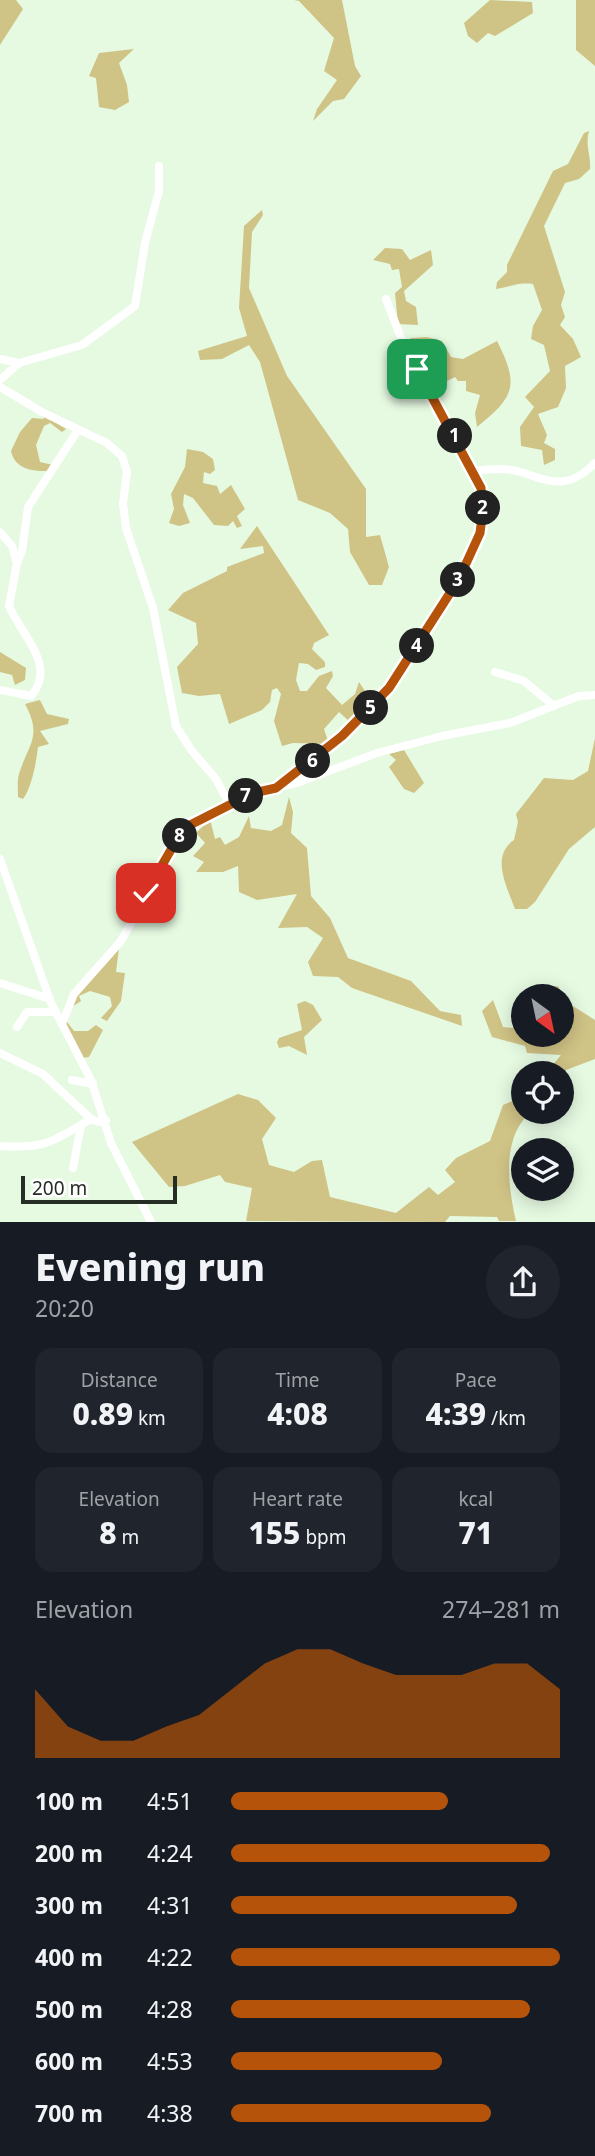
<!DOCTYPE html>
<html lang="en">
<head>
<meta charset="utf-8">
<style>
	:root { --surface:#171b24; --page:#20242c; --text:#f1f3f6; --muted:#9ea1a6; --accent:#b45309 }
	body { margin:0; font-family:"Noto Sans",sans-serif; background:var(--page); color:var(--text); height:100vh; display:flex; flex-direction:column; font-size:26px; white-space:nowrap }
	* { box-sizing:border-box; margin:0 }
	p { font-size:23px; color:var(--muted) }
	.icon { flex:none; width:38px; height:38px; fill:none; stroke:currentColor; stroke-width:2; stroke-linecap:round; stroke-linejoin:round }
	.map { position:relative; height:1222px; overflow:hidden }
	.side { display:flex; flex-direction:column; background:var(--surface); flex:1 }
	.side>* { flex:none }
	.needle { width:46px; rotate:147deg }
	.fabs { position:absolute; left:511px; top:984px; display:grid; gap:14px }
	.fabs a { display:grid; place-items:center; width:63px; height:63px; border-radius:50%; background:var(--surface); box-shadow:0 4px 18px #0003; font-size:35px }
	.scale { position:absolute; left:21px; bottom:18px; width:156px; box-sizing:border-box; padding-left:7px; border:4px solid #252d24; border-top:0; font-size:19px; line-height:24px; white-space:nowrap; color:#252d24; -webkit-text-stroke:5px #fff; paint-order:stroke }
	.pin { position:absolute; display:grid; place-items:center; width:60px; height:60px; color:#fff; margin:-30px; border-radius:14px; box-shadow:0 4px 10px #0006 }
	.km { position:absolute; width:35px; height:35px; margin:-18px; border-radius:50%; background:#222; color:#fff; font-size:19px; line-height:35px; text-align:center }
	.round { display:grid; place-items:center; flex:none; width:74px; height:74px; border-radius:37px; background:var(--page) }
	.head { display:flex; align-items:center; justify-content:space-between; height:119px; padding:0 35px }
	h1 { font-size:38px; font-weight:800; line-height:52px }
	.stats { display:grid; grid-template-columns:repeat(3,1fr); gap:10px; height:119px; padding:7px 35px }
	.stats div { display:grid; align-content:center; border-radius:18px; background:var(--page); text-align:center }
	.stats b { font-size:30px; font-weight:800 }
	.stats small { font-size:19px; font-weight:400 }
	.stats p { font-size:19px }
	.chart { height:196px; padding:14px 35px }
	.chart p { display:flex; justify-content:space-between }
	.chart svg { width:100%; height:126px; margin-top:7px; fill:var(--accent); opacity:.7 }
	ul { padding:0 35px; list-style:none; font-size:23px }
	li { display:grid; grid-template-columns:112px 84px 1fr; align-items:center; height:52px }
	li i { height:18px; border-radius:9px; background:var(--accent) }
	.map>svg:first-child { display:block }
	.green { fill:#d0c386 }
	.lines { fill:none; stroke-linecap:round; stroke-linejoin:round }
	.minor { stroke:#fff; stroke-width:8 }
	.route-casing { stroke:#fff; stroke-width:14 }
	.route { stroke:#b45309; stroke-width:9 }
</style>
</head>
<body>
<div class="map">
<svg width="595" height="1222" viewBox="0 0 595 1222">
	<rect width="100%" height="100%" fill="#e6fae2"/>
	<g class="green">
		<polygon points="0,0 16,0 23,9 0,45"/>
		<polygon points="294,0 342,0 355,66 361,76 344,99 333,101 313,121 317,109 337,80 324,71 334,38 299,1"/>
		<polygon points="490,0 532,2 533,13 495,36 488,33 477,43 468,36 464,23"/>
		<polygon points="576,0 595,0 595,66 576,50"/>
		<polygon points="134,49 119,63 127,85 129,102 115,110 99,107 96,78 89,76 99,53"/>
		<path d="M589,131C585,147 591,154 590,169L579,179L565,183L544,226L565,292L561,305L565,317L560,325L573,339L581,357L565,366L566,388L558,407L538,414L547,435L544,443L555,449V460L544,465L542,450L521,446L520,427L534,407L525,397L550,371L544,345L531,339L533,326L542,310L533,284C516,282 512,287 496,289L497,282L507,272V265L553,171L568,164L584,133Z"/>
		<polygon points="262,210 263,215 252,232 249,288 287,376 366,489 366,537 380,535 389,567 382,585 369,585 350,552 348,529 330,513 298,500 260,362 249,345 222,359 200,360 198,351 247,336 239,308 244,226"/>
		<polygon points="385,248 402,249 410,260 431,250 433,265 404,291 406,301 416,307 418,325 398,324 395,293 402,287 399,269 392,270 390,264 373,260"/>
		<path d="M427,337L442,341L451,357L463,359L497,341C520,386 514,397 477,427L475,413L480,395L466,391V381H458L455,377L443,383L429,373L434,366L429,357L422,359L406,343L411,338Z"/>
		<path d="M43,415L66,429L62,432L50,423L44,426L36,445L40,462L53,465L47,471C31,471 15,469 11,451L20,432L32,418L44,419Z"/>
		<polygon points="187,449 203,452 213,459 215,470 210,474 204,472 203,483 217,486 220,494 231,485 245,509 237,516 242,526 237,528 233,521 228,526 214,525 193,498 184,494 183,505 190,523 179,526 169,523 174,509 171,494 185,467"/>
		<polygon points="257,526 329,635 314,643 312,649 325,662 325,667 316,670 308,664 299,663 296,680 300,691 307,691 319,676 332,671 333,676 326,688 342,705 355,694 359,682 373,703 350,722 339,712 324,729 329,744 293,743 282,746 274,721 281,694 277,688 272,690 270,702 262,710 229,724 220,694 199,696 182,693 177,667 198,644 196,623 168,610 183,593 227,571 227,567 264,553 263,546 240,549"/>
		<polygon points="0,652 26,668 25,680 15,685 12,675 0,672"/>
		<path d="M40,700L47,714L69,719L68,724L40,731L49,744L38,747C36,763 32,787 23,799L18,797C18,790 17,780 19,774C28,744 43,737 25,704Z"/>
		<path d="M595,738V827L569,849L535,902L527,909H515C507,887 490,856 514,840L518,822L516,814L544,778L573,780L588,771Z"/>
		<polygon points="404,750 424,783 414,793 404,789 389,767 396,760 389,754"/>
		<polygon points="289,797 293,812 291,833 307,848 311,896 330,918 348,958 411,981 440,1011 461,1015 462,1026 352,988 338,977 313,976 308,962 323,938 307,927 278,928 297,894 257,900 239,892 238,866 223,872 196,872 204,862 193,856 205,843 196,833 210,819 215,839 220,837 225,845 239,837 249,816 251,828 271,831 282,825"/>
		<polygon points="119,948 116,972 125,973 121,1001 107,1021 101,1018 112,1006 110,997 90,991 79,996 81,1001 72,1007 67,1022 74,1031 88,1031 96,1025 103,1030 89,1057 82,1058 63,1026 73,990"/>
		<polygon points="558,986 565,1001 595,1020 595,1059 566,1070 562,1076 562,1073 546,1073 561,1055 527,1053 525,1046 492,1037 482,1011 493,1000 503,1027 523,1029 523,1034 562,1034 562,996 545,996 543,989"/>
		<polygon points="305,1001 313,1005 322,1020 304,1037 307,1055 289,1046 279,1048 277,1042 279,1038 302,1030 297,1004"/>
		<path d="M523,1090V1111H532C501,1136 508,1186 516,1221H499L497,1217L450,1216L445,1222L246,1221L252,1188L225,1182L220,1175L185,1186L169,1187L132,1142L238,1094L258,1100L276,1118L262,1139L269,1165L294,1172L312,1161L322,1160L330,1197L396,1213L429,1187L438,1195L455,1182L445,1170L456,1158L490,1141L503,1105L521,1097Z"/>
	</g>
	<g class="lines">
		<g class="minor">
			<polyline points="0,359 19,363"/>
			<polyline points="0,380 19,363 82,345 135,306 145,243 159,191 159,166"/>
			<polyline points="0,387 42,412 107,443 122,456 127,472 123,503 126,528 153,608 176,726 192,751 216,779 229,804"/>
			<path d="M474,471C491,469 508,467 524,473C555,484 570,488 595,463"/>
			<path d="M0,532L12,546L17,563L9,606C20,633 58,666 31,696L0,690"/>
			<polyline points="17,563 22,551 28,507 78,430"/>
			<polyline points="495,672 524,681 554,706"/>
			<polyline points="279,786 342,736 377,702 401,673 453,592 482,520 479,480 408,356 386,299"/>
			<polyline points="0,859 51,1003 91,1080 111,1143 151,1222"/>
			<polyline points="0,983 50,999"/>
			<polyline points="62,1024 74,994 121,941 176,841 192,824 205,816 253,793 297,783 377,753 442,736 510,723 579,696 595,695"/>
			<polyline points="17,1027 27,1012 56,1012"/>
			<polyline points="0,1053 43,1074 91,1119 99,1122 106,1120"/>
			<polyline points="72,1080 93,1084"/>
			<path d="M0,1146C47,1149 53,1141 91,1119"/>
			<polyline points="73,1168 81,1125"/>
		</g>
	</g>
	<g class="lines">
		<defs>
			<polyline id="route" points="146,893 176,841 192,824 253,793 276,788 342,736 389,688 459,579 480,533 483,509 481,488 417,369"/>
		</defs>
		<use href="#route" class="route-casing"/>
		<use href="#route" class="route"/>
	</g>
</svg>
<div class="fabs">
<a><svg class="needle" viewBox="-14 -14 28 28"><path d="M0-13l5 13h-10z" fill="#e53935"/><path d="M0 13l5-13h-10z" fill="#9ea1a6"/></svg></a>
<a><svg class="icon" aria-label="locate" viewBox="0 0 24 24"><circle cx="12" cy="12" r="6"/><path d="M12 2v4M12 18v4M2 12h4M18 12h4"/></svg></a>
<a><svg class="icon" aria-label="layers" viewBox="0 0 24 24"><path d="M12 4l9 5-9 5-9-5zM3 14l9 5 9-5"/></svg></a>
</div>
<div class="scale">200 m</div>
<div class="pin" style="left:417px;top:369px;background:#1e9e55"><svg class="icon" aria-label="arrive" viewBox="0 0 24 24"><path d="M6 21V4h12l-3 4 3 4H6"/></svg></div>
<div class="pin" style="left:146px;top:893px;background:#d93025"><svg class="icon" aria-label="check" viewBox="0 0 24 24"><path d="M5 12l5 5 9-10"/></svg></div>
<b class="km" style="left:455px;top:436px">1</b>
<b class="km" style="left:483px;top:508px">2</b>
<b class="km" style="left:458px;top:580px">3</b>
<b class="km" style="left:417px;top:646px">4</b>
<b class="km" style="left:371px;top:708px">5</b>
<b class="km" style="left:313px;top:761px">6</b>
<b class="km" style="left:246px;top:796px">7</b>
<b class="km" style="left:180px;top:836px">8</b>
</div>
<section class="side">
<div class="head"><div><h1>Evening run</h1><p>20:20</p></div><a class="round"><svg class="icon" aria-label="share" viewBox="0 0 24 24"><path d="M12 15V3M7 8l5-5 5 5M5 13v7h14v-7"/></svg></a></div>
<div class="stats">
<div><p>Distance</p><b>0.89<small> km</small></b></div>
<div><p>Time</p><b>4:08</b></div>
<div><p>Pace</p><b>4:39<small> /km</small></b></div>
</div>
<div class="stats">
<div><p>Elevation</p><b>8<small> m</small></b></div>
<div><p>Heart rate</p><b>155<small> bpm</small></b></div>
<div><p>kcal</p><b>71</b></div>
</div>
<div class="chart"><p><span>Elevation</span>274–281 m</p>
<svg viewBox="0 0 160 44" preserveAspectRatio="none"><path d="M0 44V20L10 33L20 38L30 38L40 33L50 29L60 20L70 11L80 6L90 6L100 11L110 15L120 15L130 15L140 11L150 11L160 20V44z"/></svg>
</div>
<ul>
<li><b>100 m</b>4:51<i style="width:66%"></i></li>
<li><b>200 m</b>4:24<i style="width:97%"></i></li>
<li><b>300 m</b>4:31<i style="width:87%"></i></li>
<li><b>400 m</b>4:22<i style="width:100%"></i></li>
<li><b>500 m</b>4:28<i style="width:91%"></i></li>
<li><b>600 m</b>4:53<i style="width:64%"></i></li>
<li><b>700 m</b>4:38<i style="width:79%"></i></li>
</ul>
</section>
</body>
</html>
